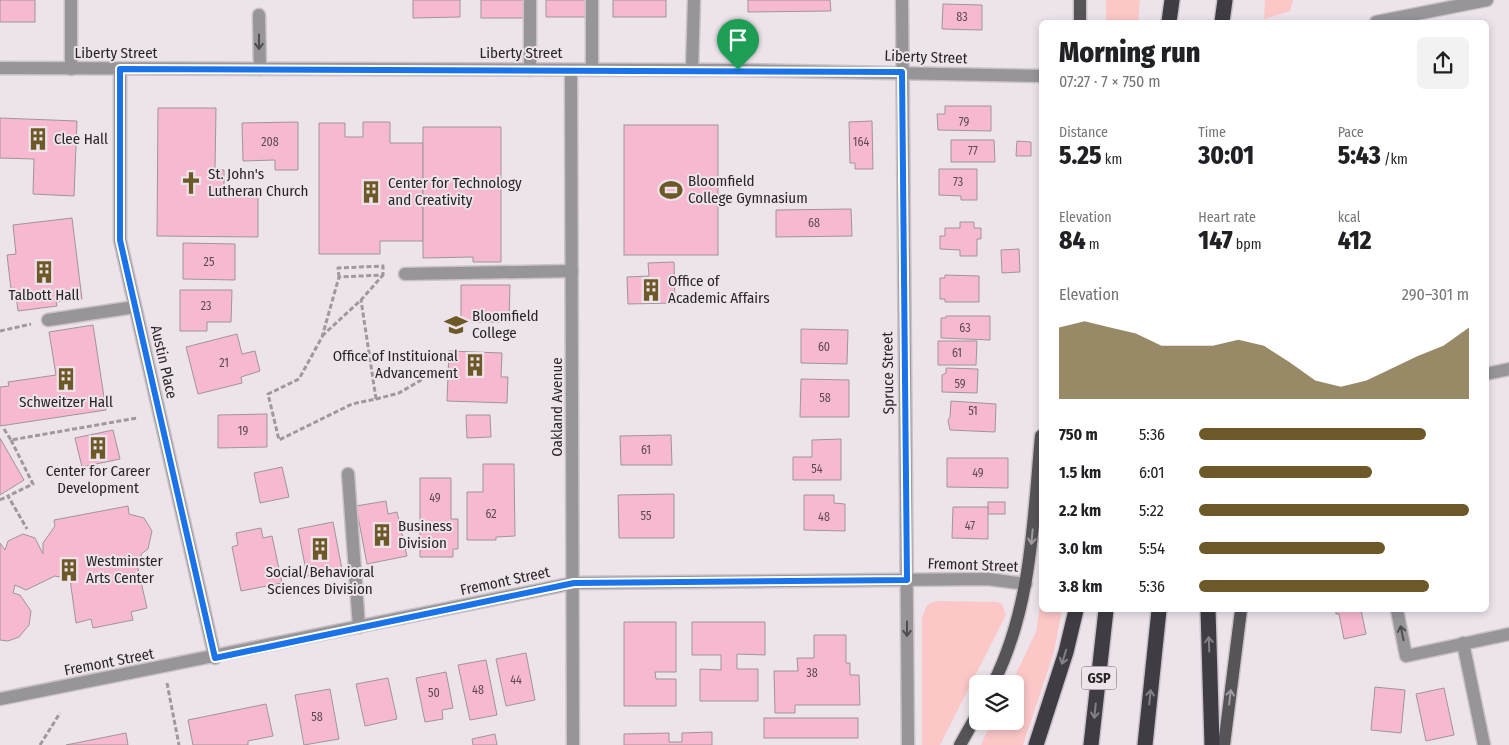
<!DOCTYPE html>
<html lang="en">
<head>
<meta charset="utf-8">
<style>
	:root { --surface:#fff; --page:#f2f2f2; --text:#202124; --muted:#757577; --accent:#6d5928 }
	body { margin:0; font-family:"Fira Sans Condensed",sans-serif; background:var(--page); color:var(--text); height:100vh; display:flex; flex-direction:column; font-size:19px; white-space:nowrap }
	* { box-sizing:border-box; margin:0 }
	p { font-size:16px; color:var(--muted) }
	.icon { flex:none; width:28px; height:28px; fill:none; stroke:currentColor; stroke-width:2; stroke-linecap:round; stroke-linejoin:round }
	.map { position:relative; flex:1; overflow:hidden }
	.details { position:absolute; left:1039px; top:20px; width:450px; height:592px; display:flex; flex-direction:column; background:var(--surface); border-radius:8px; box-shadow:0 2px 8px #0003 }
	.details>* { flex:none }
	.controls { position:absolute; left:969px; top:675px; display:grid; gap:10px }
	.controls a { display:grid; place-items:center; width:55px; height:55px; border-radius:8px; background:var(--surface); box-shadow:0 2px 8px #0003; font-size:25px }
	.pin { position:absolute; display:grid; place-items:center; width:42px; height:42px; color:#fff; margin:-51px -21px; border-radius:50% 50% 50% 0; rotate:-45deg; box-shadow:0 0 5px #0007 }
	.pin .icon { rotate:45deg }
	.round { display:grid; place-items:center; flex:none; width:52px; height:52px; border-radius:8px; background:var(--page) }
	.headline { display:flex; align-items:center; justify-content:space-between; height:85px; padding:0 20px }
	h1 { font-size:28px; font-weight:800; line-height:38px }
	.stats { display:grid; grid-template-columns:repeat(3,1fr); gap:8px; height:85px; padding:5px 20px }
	.stats div { display:grid; align-content:center }
	.stats b { font-size:25px; font-weight:800 }
	.stats small { font-size:14px; font-weight:400 }
	.stats p { font-size:14px }
	.chart { height:140px; padding:10px 20px }
	.chart p { display:flex; justify-content:space-between }
	.chart svg { width:100%; height:90px; margin-top:5px; fill:var(--accent); opacity:.7 }
	ul { padding:0 20px; list-style:none; font-size:16px }
	li { display:grid; grid-template-columns:80px 60px 1fr; align-items:center; height:38px }
	li i { height:12px; border-radius:6px; background:var(--accent) }
	.map>svg:first-child { display:block }
	.green { fill:#fcc7c7 }
	.building { fill:#f6b9d0; stroke:#a09599 }
	.lines { fill:none; stroke-linecap:round; stroke-linejoin:round }
	.minor-casing { stroke:#cac2c8; stroke-width:15 }
	.major-casing { stroke:#cac2c8; stroke-width:15 }
	.highway-casing { stroke:#cac2c8; stroke-width:18 }
	.path { stroke:#9f989d; stroke-width:3; stroke-dasharray:5 2.5; stroke-linecap:butt }
	.minor { stroke:#979599; stroke-width:12 }
	.major { stroke:#565359; stroke-width:12 }
	.highway { stroke:#3f3c43; stroke-width:15 }
	.oneway { stroke:#504c50 }
	.oneway2 { stroke:#a29ca2 }
	.oneway3 { stroke:#857f86 }
	.route-casing { stroke:#fff; stroke-width:10 }
	.route { stroke:#1a73e8; stroke-width:6 }
	.labels { text-anchor:middle; stroke-width:4; stroke-linejoin:round; paint-order:stroke }
	.number-label { font-size:12px; fill:#5c4a52 }
	.shield { fill:#ede4eb; stroke:#645e62; stroke-width:1 }
	.shield-label { font-size:14px; font-weight:bold; fill:#292528 }
	.street-label { font-size:15px; fill:#292528; stroke:#ede4eb }
	.poi-label { font-size:15px; fill:#292528; stroke:#ede4eb; text-anchor:start }
</style>
</head>
<body>
<div class="map">
<svg width="1509" height="745" viewBox="0 0 1509 745">
	<rect width="100%" height="100%" fill="#ede4eb"/>
	<g class="green">
		<polygon points="1106,0 1140,0 1138,22 1106,22"/>
		<polygon points="1265,0 1293,0 1290,11 1264,19"/>
		<polygon points="1041,599 1041,610 1062,610 1054,652 1023,745 981,745 992,721 1015,721 1015,684 1011,684 1036,632"/>
		<polygon points="936,601 997,602 1002,604 1006,615 940,745 922,745 922,618 927,605"/>
	</g>
	<g class="building">
		<rect x="0" y="0" width="35" height="22"/>
		<polygon points="413,0 460,0 460,17 413,18"/>
		<rect x="481" y="0" width="45" height="18"/>
		<polygon points="546,0 587,0 586,17 546,17"/>
		<rect x="613" y="0" width="53" height="17"/>
		<polygon points="748,0 830,0 831,11 748,12"/>
		<polygon points="943,4 982,5 982,30 942,29"/>
		<polygon points="945,106 991,106 991,131 938,130 937,114 945,114"/>
		<polygon points="158,108 216,108 215,170 224,170 224,195 258,195 258,237 157,236"/>
		<polygon points="0,118 77,121 74,196 33,194 34,159 0,158"/>
		<polygon points="872,121 873,169 855,169 855,163 850,163 849,122"/>
		<polygon points="298,122 298,170 275,170 275,160 243,161 242,123"/>
		<polygon points="363,122 390,122 390,143 423,143 423,241 380,241 380,254 319,254 319,123 345,123 345,137 363,137"/>
		<rect x="624" y="125" width="94" height="130"/>
		<polygon points="423,127 501,127 501,262 473,262 473,257 423,258"/>
		<polygon points="951,140 994,140 995,162 951,162"/>
		<polygon points="1017,141 1031,142 1031,156 1016,156"/>
		<polygon points="939,169 977,169 977,200 961,200 961,196 939,195"/>
		<polygon points="851,209 852,236 776,237 776,210"/>
		<polygon points="72,218 82,299 56,302 57,306 18,311 15,288 11,289 7,255 16,254 13,225"/>
		<polygon points="960,222 974,222 974,228 981,228 981,239 977,239 977,256 960,256 960,250 940,249 940,236 945,236 945,228 960,228"/>
		<polygon points="183,243 235,244 235,280 183,279"/>
		<polygon points="1019,249 1020,272 1002,273 1001,250"/>
		<polygon points="674,262 675,303 628,304 627,277 649,276 648,263"/>
		<polygon points="945,275 979,276 979,302 945,302 945,299 940,299 940,278 945,278"/>
		<polygon points="461,285 510,285 509,322 461,322"/>
		<polygon points="180,290 232,290 231,322 207,322 207,331 180,331"/>
		<polygon points="946,316 990,316 990,340 941,338 941,318 946,318"/>
		<polygon points="93,325 106,410 0,426 0,387 9,386 8,382 56,375 49,332"/>
		<polygon points="801,329 848,330 847,364 801,363"/>
		<polygon points="237,334 242,354 255,351 260,371 241,377 242,383 198,394 186,347"/>
		<polygon points="938,341 977,341 976,365 938,365"/>
		<polygon points="449,351 502,353 501,377 508,377 507,403 447,401"/>
		<polygon points="946,368 978,369 977,393 942,392 942,375 946,373"/>
		<polygon points="801,379 849,380 849,417 800,417"/>
		<polygon points="951,401 996,404 995,432 950,430 948,420 950,417"/>
		<polygon points="267,414 267,447 218,448 218,415"/>
		<polygon points="466,415 490,415 491,437 467,438"/>
		<polygon points="113,430 120,459 82,467 75,438"/>
		<polygon points="671,435 672,465 621,465 620,436"/>
		<polygon points="0,438 24,480 0,495"/>
		<polygon points="841,439 841,480 793,480 793,457 812,457 812,440"/>
		<polygon points="947,458 1008,458 1008,488 947,487"/>
		<polygon points="483,464 514,464 515,536 496,537 496,540 467,540 467,492 483,492"/>
		<polygon points="282,467 289,497 260,503 254,473"/>
		<polygon points="420,478 451,478 451,519 458,519 458,549 453,549 453,557 420,557"/>
		<polygon points="674,494 674,538 619,538 618,495"/>
		<polygon points="804,495 834,495 834,503 845,504 845,531 804,530"/>
		<polygon points="386,501 388,514 397,512 407,556 367,564 356,506"/>
		<rect x="988" y="502" width="17" height="12"/>
		<polygon points="128,506 129,514 144,518 152,531 148,549 141,554 142,564 137,564 147,608 131,612 133,620 93,628 91,619 76,623 70,579 55,576 26,590 15,585 13,593 20,595 31,611 29,625 19,637 8,641 0,640 0,543 5,550 8,541 23,534 35,538 43,554 43,543 55,526 54,520"/>
		<polygon points="953,507 988,507 988,539 952,538"/>
		<polygon points="333,522 342,569 307,576 298,529"/>
		<polygon points="261,528 263,538 272,536 282,583 241,591 232,547 238,545 236,533"/>
		<polygon points="1336,610 1361,610 1366,634 1344,639 1339,614 1336,614"/>
		<polygon points="624,622 676,622 676,672 655,672 656,679 676,679 676,706 624,706"/>
		<polygon points="692,622 765,622 765,655 737,654 737,669 758,669 758,701 700,701 700,669 721,670 721,655 692,655"/>
		<polygon points="814,635 846,635 846,663 850,663 850,675 859,675 860,705 795,705 795,713 775,713 774,671 798,671 797,658 814,658"/>
		<polygon points="526,653 535,700 506,706 496,659"/>
		<polygon points="486,660 497,715 470,720 458,665"/>
		<polygon points="446,672 453,708 442,710 443,719 425,722 416,678"/>
		<polygon points="388,678 397,719 365,726 356,684"/>
		<polygon points="1375,687 1405,690 1401,733 1371,730"/>
		<polygon points="1444,688 1454,735 1426,741 1416,694"/>
		<polygon points="330,689 339,739 304,745 295,695"/>
		<polygon points="266,704 273,736 248,741 248,745 193,745 188,720"/>
		<rect x="764" y="718" width="94" height="20"/>
		<polygon points="712,732 712,745 624,745 624,734 669,733 669,742 682,742 682,733"/>
		<polygon points="126,733 128,745 66,745"/>
		<polygon points="495,734 497,745 473,745 472,739"/>
	</g>
	<g class="lines">
		<defs>
			<g id="minor">
				<polyline points="71,0 71,69"/>
				<polyline points="530,0 530,70"/>
				<polyline points="592,0 592,70"/>
				<polyline points="902,0 908,745"/>
				<polyline points="259,15 260,69"/>
				<polyline points="1376,22 1487,0"/>
				<polyline points="0,68 738,70 1041,76"/>
				<polyline points="120,69 120,240 215,658"/>
				<polyline points="571,70 573,745"/>
				<polyline points="692,70 694,0"/>
				<polyline points="405,274 572,271"/>
				<polyline points="48,320 135,307"/>
				<polyline points="1486,374 1509,369"/>
				<polyline points="348,474 359,627"/>
				<polyline points="1397,610 1406,656 1509,634"/>
				<polyline points="1463,643 1484,745"/>
				<polyline points="0,699 574,583 988,579 1026,584"/>
			</g>
			<g id="major">
				<polyline points="1080,22 1080,0"/>
				<path d="M993,684C1032,607 1033,520 1041,436"/>
				<polyline points="960,745 978,713"/>
				<polyline points="1224,745 1241,610"/>
			</g>
			<g id="highway">
				<polyline points="1169,22 1172,0"/>
				<polyline points="1222,22 1225,0"/>
				<polyline points="1208,610 1212,745"/>
				<polyline points="1036,745 1066,652 1076,610"/>
				<polyline points="1091,745 1106,610"/>
				<polyline points="1145,745 1159,610"/>
			</g>
		</defs>
		<use href="#minor" class="minor-casing"/>
		<use href="#major" class="major-casing"/>
		<use href="#highway" class="highway-casing"/>
		<g class="path">
			<polyline points="339,277 338,268 383,266 383,275 339,277 322,337 299,379 268,394 279,440 352,404 376,399 361,300"/>
			<polyline points="0,331 31,324"/>
			<polyline points="322,336 361,300 383,275"/>
			<polyline points="376,399 399,393 423,379"/>
			<polyline points="4,429 11,440 137,418"/>
			<polyline points="11,440 33,484 8,496 27,529"/>
			<polyline points="0,500 8,496"/>
			<polyline points="167,683 179,745"/>
			<polyline points="40,745 60,713"/>
		</g>
		<use href="#minor" class="minor"/>
		<use href="#major" class="major"/>
		<use href="#highway" class="highway"/>
	</g>
	<defs><path id="oneway-shaft" d="M-6 0H5M1.5-3L5.5 0L1.5 3" fill="none" stroke-width="1.6" stroke-linecap="round" stroke-linejoin="round" transform="scale(1.25)"/></defs>
	<g class="oneway">
		<use href="#oneway-shaft" transform="translate(259 42) rotate(90)"/>
		<use href="#oneway-shaft" transform="translate(907 629) rotate(90)"/>
		<use href="#oneway-shaft" transform="translate(1402 633) rotate(-102)"/>
	</g>
	<g class="oneway2">
		<use href="#oneway-shaft" transform="translate(1032 537) rotate(95)"/>
		<use href="#oneway-shaft" transform="translate(1230 697) rotate(-83)"/>
	</g>
	<g class="oneway3">
		<use href="#oneway-shaft" transform="translate(1209 644) rotate(-92)"/>
		<use href="#oneway-shaft" transform="translate(1064 657) rotate(107)"/>
		<use href="#oneway-shaft" transform="translate(1150 697) rotate(-84)"/>
		<use href="#oneway-shaft" transform="translate(1095 711) rotate(96)"/>
	</g>
	<g class="lines">
		<defs>
			<polygon id="route" points="120,69 902,72 907,580 574,583 215,658 120,240"/>
		</defs>
		<use href="#route" class="route-casing"/>
		<use href="#route" class="route"/>
	</g>
	<defs>
		<symbol id="building-bare" viewBox="-9 -9 18 18"><path d="M-4-6H4V6H1V3H-1V6H-4ZM-2.5-4.3h1.7v1.8h-1.7ZM.8-4.3h1.7v1.8H.8ZM-2.5-1h1.7V.8h-1.7ZM.8-1h1.7V.8H.8Z" fill="#6d5928" stroke="#ede4eb" stroke-width="2.5" paint-order="stroke"/></symbol>
		<symbol id="church-bare" viewBox="-9 -9 18 18"><path d="M-1.2-6h2.4v3.5h3.3v2.4h-3.3V6h-2.4V-.1h-3.3v-2.4h3.3Z" fill="#6d5928" stroke="#ede4eb" stroke-width="2.5" paint-order="stroke"/></symbol>
		<symbol id="stadium-bare" viewBox="-9 -9 18 18"><path d="M0-5a6.5 5 0 1 0 0 10a6.5 5 0 1 0 0-10ZM-3.5-1.8h7v3.6h-7Z" fill="#6d5928" stroke="#ede4eb" stroke-width="2.5" paint-order="stroke"/></symbol>
		<symbol id="university-bare" viewBox="-9 -9 18 18"><path d="M0-5L7-2L0 1L-7-2ZM-4 1L0 2.5L4 1V4Q0 6-4 4Z" fill="#6d5928" stroke="#ede4eb" stroke-width="2.5" paint-order="stroke"/></symbol>
	</defs>
	<g fill-rule="evenodd">
		<use href="#building-bare" x="22" y="123" width="32" height="32"/>
		<use href="#church-bare" x="175" y="167" width="32" height="32"/>
		<use href="#stadium-bare" x="655" y="174" width="32" height="32"/>
		<use href="#building-bare" x="355" y="176" width="32" height="32"/>
		<use href="#building-bare" x="28" y="256" width="32" height="32"/>
		<use href="#building-bare" x="635" y="274" width="32" height="32"/>
		<use href="#university-bare" x="440" y="309" width="32" height="32"/>
		<use href="#building-bare" x="459" y="349" width="32" height="32"/>
		<use href="#building-bare" x="50" y="363" width="32" height="32"/>
		<use href="#building-bare" x="82" y="432" width="32" height="32"/>
		<use href="#building-bare" x="366" y="519" width="32" height="32"/>
		<use href="#building-bare" x="304" y="533" width="32" height="32"/>
		<use href="#building-bare" x="53" y="554" width="32" height="32"/>
	</g>
	<g class="labels">
		<g class="number-label">
			<text x="962" y="21">83</text>
			<text x="964" y="126">79</text>
			<text x="270" y="146">208</text>
			<text x="861" y="146">164</text>
			<text x="973" y="155">77</text>
			<text x="958" y="186">73</text>
			<text x="814" y="227">68</text>
			<text x="209" y="266">25</text>
			<text x="206" y="310">23</text>
			<text x="965" y="332">63</text>
			<text x="824" y="351">60</text>
			<text x="957" y="357">61</text>
			<text x="224" y="367">21</text>
			<text x="960" y="388">59</text>
			<text x="825" y="402">58</text>
			<text x="973" y="415">51</text>
			<text x="243" y="435">19</text>
			<text x="646" y="454">61</text>
			<text x="817" y="473">54</text>
			<text x="978" y="477">49</text>
			<text x="435" y="502">49</text>
			<text x="491" y="518">62</text>
			<text x="646" y="520">55</text>
			<text x="824" y="521">48</text>
			<text x="970" y="530">47</text>
			<text x="812" y="677">38</text>
			<text x="516" y="684">44</text>
			<text x="478" y="694">48</text>
			<text x="434" y="697">50</text>
			<text x="317" y="721">58</text>
		</g>
		<rect class="shield" x="1081.5" y="666.5" width="35" height="23" rx="4"/>
		<g class="shield-label">
			<text x="1099" y="683">GSP</text>
		</g>
		<g class="street-label">
			<text x="116" y="58">Liberty Street</text>
			<text x="521" y="58">Liberty Street</text>
			<text transform="translate(926 57) rotate(2)" y="5">Liberty Street</text>
			<text transform="translate(164 362) rotate(77)" y="5">Austin Place</text>
			<text transform="translate(888 373) rotate(-91)" y="5">Spruce Street</text>
			<text transform="translate(557 407) rotate(-90)" y="5">Oakland Avenue</text>
			<text transform="translate(973 565) rotate(2)" y="5">Fremont Street</text>
			<text transform="translate(505 581) rotate(-12)" y="5">Fremont Street</text>
			<text transform="translate(109 662) rotate(-11)" y="5">Fremont Street</text>
		</g>
		<g class="poi-label">
			<text x="54" y="144">Clee Hall</text>
			<text x="208" y="179">St. John's<tspan x="208" dy="17">Lutheran Church</tspan></text>
			<text x="688" y="186">Bloomfield<tspan x="688" dy="17">College Gymnasium</tspan></text>
			<text x="388" y="188">Center for Technology<tspan x="388" dy="17">and Creativity</tspan></text>
			<text x="668" y="286">Office of<tspan x="668" dy="17">Academic Affairs</tspan></text>
			<text x="44" y="300" text-anchor="middle">Talbott Hall</text>
			<text x="472" y="321">Bloomfield<tspan x="472" dy="17">College</tspan></text>
			<text x="458" y="361" text-anchor="end">Office of Instituional<tspan x="458" dy="17">Advancement</tspan></text>
			<text x="66" y="407" text-anchor="middle">Schweitzer Hall</text>
			<text x="98" y="476" text-anchor="middle">Center for Career<tspan x="98" dy="17">Development</tspan></text>
			<text x="398" y="531">Business<tspan x="398" dy="17">Division</tspan></text>
			<text x="86" y="566">Westminster<tspan x="86" dy="17">Arts Center</tspan></text>
			<text x="320" y="577" text-anchor="middle">Social/Behavioral<tspan x="320" dy="17">Sciences Division</tspan></text>
		</g>
	</g>
</svg>
<div class="controls">
<a><svg class="icon" aria-label="layers" viewBox="0 0 24 24"><path d="M12 4l9 5-9 5-9-5zM3 14l9 5 9-5"/></svg></a>
</div>
<div class="pin" style="left:738px;top:70px;background:#1e9e55"><svg class="icon" aria-label="arrive" viewBox="0 0 24 24"><path d="M6 21V4h12l-3 4 3 4H6"/></svg></div>
<section class="details">
<div class="headline"><div><h1>Morning run</h1><p>07:27 · 7 × 750 m</p></div><a class="round"><svg class="icon" aria-label="share" viewBox="0 0 24 24"><path d="M12 15V3M7 8l5-5 5 5M5 13v7h14v-7"/></svg></a></div>
<div class="stats">
<div><p>Distance</p><b>5.25<small> km</small></b></div>
<div><p>Time</p><b>30:01</b></div>
<div><p>Pace</p><b>5:43<small> /km</small></b></div>
</div>
<div class="stats">
<div><p>Elevation</p><b>84<small> m</small></b></div>
<div><p>Heart rate</p><b>147<small> bpm</small></b></div>
<div><p>kcal</p><b>412</b></div>
</div>
<div class="chart"><p><span>Elevation</span>290–301 m</p>
<svg viewBox="0 0 160 44" preserveAspectRatio="none"><path d="M0 44V9L10 6L20 9L30 12L40 18L50 18L60 18L70 15L80 18L90 26L100 35L110 38L120 35L130 29L140 23L150 18L160 9V44z"/></svg>
</div>
<ul>
<li><b>750 m</b>5:36<i style="width:84%"></i></li>
<li><b>1.5 km</b>6:01<i style="width:64%"></i></li>
<li><b>2.2 km</b>5:22<i style="width:100%"></i></li>
<li><b>3.0 km</b>5:54<i style="width:69%"></i></li>
<li><b>3.8 km</b>5:36<i style="width:85%"></i></li>
</ul>
</section>
</div>
</body>
</html>
